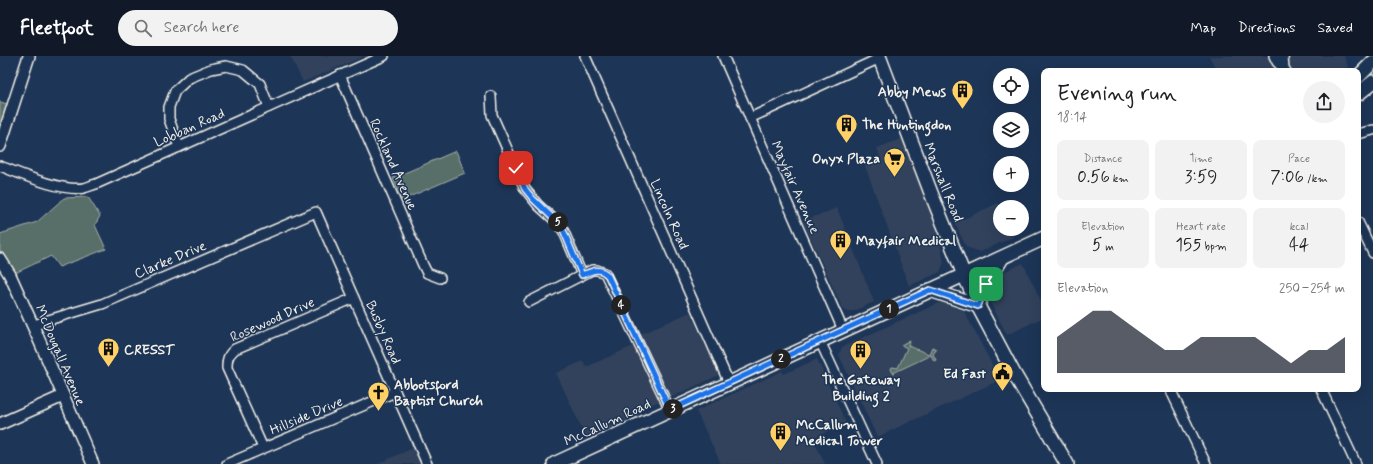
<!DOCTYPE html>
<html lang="en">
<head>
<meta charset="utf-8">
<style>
	:root { --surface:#fff; --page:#f2f2f2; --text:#202124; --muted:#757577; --accent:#111827 }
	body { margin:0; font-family:Mynerve,sans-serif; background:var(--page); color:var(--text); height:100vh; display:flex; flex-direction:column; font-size:15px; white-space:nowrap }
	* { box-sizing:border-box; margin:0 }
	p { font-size:13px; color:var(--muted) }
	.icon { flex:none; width:22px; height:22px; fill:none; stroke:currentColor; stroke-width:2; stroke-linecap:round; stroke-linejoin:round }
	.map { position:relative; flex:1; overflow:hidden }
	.side { position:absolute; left:1041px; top:12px; width:320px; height:324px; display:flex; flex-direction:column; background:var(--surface); border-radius:8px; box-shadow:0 4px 16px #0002 }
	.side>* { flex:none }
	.controls { position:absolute; left:993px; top:12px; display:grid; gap:8px }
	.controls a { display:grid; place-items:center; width:36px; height:36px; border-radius:50%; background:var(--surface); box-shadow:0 4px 16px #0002; font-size:20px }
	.pin { position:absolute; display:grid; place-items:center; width:34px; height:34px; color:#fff; margin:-17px; border-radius:8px; box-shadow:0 2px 6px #0006 }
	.km { position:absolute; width:20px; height:20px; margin:-10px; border-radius:50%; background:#222; color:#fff; font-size:11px; line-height:20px; text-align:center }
	.round { display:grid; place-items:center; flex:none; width:42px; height:42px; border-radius:21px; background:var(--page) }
	.summary { display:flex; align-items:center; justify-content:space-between; height:68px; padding:0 16px }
	h1 { font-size:22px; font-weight:600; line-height:30px }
	.figures { display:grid; grid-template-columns:repeat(3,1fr); gap:6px; height:68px; padding:4px 16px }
	.figures div { display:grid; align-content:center; border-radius:8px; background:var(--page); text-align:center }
	.figures b { font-size:17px; font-weight:600 }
	.figures small { font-size:11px; font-weight:400 }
	.figures p { font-size:11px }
	.chart { height:112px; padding:8px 16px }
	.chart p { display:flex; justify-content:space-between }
	.chart svg { width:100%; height:72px; margin-top:4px; fill:var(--accent); opacity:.7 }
	header { display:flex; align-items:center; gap:24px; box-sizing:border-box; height:56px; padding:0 20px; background:var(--accent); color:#fff }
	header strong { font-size:19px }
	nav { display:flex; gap:22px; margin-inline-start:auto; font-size:14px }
	.search { width:280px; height:36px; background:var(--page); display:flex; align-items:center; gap:10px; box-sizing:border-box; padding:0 14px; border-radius:22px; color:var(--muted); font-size:15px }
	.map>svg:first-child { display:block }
	.built { fill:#30425c }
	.green { fill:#586e69; stroke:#a6b0a8 }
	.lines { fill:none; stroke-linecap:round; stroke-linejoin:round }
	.minor-casing { stroke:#f4f1e8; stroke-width:12 }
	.tertiary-casing { stroke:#f4f1e8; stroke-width:14 }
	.secondary-casing { stroke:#f4f1e8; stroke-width:16 }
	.minor { stroke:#1d3557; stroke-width:9 }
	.tertiary { stroke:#1d3557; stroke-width:11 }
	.secondary { stroke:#1d3557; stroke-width:13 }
	.route-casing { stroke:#fff; stroke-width:8 }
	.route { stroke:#1a73e8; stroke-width:5 }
	.labels { text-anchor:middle; stroke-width:3; stroke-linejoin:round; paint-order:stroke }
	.poi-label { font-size:14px; font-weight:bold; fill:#f4f1e8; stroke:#1d3557; text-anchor:start }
	.street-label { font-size:14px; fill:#f4f1e8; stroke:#1d3557 }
</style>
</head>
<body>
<header>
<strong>Fleetfoot</strong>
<div class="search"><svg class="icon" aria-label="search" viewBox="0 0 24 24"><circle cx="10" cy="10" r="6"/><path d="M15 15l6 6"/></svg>Search here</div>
<nav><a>Map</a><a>Directions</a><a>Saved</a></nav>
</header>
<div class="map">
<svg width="1373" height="408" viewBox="0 0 1373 408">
	<rect width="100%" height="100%" fill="#1d3557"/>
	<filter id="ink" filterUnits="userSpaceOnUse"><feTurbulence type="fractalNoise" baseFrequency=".025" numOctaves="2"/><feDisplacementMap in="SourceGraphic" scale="8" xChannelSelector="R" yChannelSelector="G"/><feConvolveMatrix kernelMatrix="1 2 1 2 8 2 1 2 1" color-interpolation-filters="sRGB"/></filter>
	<g filter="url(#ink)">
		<g class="built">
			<polygon points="290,0 365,0 303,26"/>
			<polygon points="1209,0 1344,0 1348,11 1341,15 1217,15"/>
			<polygon points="906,81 932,152 944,206 940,216 909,230 864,107 880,101 877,92"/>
			<polygon points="998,147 1000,152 1000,173 1009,173 1013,181 980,196 966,191 955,167"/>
			<polygon points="837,152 874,246 854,255 846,255 842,251 803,165"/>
			<polygon points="1023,207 1044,251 1044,261 1007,279 990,246 989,239 992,230 998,219"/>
			<polygon points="941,246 964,255 1000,324 877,381 839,299 842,291"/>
			<polygon points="690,256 718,316 717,320 672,341 667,340 639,279"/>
			<polygon points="635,289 660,345 637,355 639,362 587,384 556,317 583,305 586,311"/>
			<polygon points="817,303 846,367 813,382 825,408 721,408 696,355 782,315 784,318"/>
			<polygon points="415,391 422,408 377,408"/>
		</g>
		<g class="green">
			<polygon points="0,46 8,48 0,74"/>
			<polygon points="456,95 465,117 402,144 393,122"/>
			<polygon points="88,141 100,160 95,169 106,193 59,211 51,200 11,219 0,199 0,178 37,166 64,142"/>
			<polygon points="910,284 908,290 929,298 932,291 937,293 933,298 936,304 934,305 931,299 893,317 891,313 892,311 898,312 907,292 901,289"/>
		</g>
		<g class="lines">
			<defs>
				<g id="minor">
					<polyline points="585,0 729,327"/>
					<polyline points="723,0 843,274"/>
					<polyline points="1274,0 1277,6 1286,15"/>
					<polyline points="1283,0 1284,12"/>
					<polyline points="340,19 423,209 427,217 440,222"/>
					<polyline points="491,40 492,59 525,133 538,149 559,168 564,176 582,219"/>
					<polyline points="750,62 880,2"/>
					<polyline points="1358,78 1373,74"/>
					<polyline points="179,91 169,63 169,51 175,35 189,22 211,13 226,10 243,14 260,28 269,51"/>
					<path d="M0,110C21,118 62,136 84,132C88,131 92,129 96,128L384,0"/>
					<polyline points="1358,166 1373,197"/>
					<polyline points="529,246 592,214 597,214 605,217 670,354"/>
					<polyline points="33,270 45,265 102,248 316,156 427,408"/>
					<polyline points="820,285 877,408"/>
					<polyline points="1170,333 1206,408"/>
					<polyline points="1321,333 1356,408"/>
					<path d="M263,392L227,312C227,303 228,299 235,293L354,242"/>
					<polyline points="227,408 395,336"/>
				</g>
				<g id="tertiary">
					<polyline points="0,90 29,0"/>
					<polyline points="0,203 10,219 33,270 93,408"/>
					<polyline points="0,368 63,340"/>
				</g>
				<g id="secondary">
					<polyline points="879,0 931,137 964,219 978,250 1013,316 1067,408"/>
					<polyline points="1358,21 1373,6"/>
					<polyline points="1358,38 1373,26"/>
					<polyline points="930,234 978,250"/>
					<polyline points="978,250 986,228 1002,202"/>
					<polyline points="554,408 1044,182"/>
				</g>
			</defs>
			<use href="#minor" class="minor-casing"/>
			<use href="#tertiary" class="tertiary-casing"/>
			<use href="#secondary" class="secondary-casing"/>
			<use href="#minor" class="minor"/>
			<use href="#tertiary" class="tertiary"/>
			<use href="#secondary" class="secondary"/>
		</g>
	</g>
	<g class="lines" filter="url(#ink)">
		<defs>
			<path id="route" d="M516,112L525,133L533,143L559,168L564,176L582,219C592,215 600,210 608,220L670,354L930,234L978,250L986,228"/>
		</defs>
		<use href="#route" class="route-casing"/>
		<use href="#route" class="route"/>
	</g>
	<defs>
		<symbol id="building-pin" viewBox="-11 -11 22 30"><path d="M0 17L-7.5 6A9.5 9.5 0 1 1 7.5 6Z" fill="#ffd166" stroke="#1d3557"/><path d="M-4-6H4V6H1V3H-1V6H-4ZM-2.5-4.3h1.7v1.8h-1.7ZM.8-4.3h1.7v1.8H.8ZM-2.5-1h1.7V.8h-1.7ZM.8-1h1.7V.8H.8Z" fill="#111"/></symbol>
		<symbol id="supermarket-pin" viewBox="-11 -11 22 30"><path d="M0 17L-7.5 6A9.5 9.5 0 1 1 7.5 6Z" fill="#ffd166" stroke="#1d3557"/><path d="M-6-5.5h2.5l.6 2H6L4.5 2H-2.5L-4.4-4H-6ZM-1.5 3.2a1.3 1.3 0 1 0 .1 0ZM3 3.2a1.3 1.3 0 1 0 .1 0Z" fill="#111"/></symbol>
		<symbol id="civic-pin" viewBox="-11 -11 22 30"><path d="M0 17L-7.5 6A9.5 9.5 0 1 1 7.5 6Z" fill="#ffd166" stroke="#1d3557"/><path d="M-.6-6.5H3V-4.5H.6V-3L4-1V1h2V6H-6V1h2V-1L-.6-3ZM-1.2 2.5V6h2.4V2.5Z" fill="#111"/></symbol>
		<symbol id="church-pin" viewBox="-11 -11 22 30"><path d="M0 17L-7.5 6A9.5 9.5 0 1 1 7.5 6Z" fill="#ffd166" stroke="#1d3557"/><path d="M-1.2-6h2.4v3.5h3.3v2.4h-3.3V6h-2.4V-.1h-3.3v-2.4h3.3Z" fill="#111"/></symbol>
	</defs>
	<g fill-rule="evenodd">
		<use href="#building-pin" x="950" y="22" width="25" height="34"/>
		<use href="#building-pin" x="834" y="56" width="25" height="34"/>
		<use href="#supermarket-pin" x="882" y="90" width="25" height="34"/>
		<use href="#building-pin" x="828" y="172" width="25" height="34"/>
		<use href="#building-pin" x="96" y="280" width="25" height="34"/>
		<use href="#building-pin" x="848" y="282" width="25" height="34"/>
		<use href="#civic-pin" x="990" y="304" width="25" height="34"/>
		<use href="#church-pin" x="366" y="324" width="25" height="34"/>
		<use href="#building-pin" x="768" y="364" width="25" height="34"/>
	</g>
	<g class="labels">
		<g class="poi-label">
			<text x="946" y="40" text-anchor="end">Abby Mews</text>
			<text x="862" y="73">The Huntingdon</text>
			<text x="880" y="107" text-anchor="end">Onyx Plaza</text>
			<text x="856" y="189">Mayfair Medical</text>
			<text x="124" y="298">CRESST</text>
			<text x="986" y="322" text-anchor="end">Ed Fast</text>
			<text x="861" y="328" text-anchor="middle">The Gateway<tspan x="861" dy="16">Building 2</tspan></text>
			<text x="394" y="333">Abbotsford<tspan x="394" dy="16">Baptist Church</tspan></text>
			<text x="796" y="373">McCallum<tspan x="796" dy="16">Medical Tower</tspan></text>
		</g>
		<g class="street-label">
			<text transform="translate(189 71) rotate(-24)" y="5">Lobban Road</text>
			<text transform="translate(394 108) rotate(66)" y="5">Rockland Avenue</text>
			<text transform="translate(944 126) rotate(68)" y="5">Marshall Road</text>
			<text transform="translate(796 131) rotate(66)" y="5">Mayfair Avenue</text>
			<text transform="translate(670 158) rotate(66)" y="5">Lincoln Road</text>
			<text transform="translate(170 203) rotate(-23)" y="5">Clarke Drive</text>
			<text transform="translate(272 263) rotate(-24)" y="5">Rosewood Drive</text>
			<text transform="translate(384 276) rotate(66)" y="5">Busby Road</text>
			<text transform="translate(61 299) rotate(67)" y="5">McDougall Avenue</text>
			<text transform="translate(306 359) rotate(-23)" y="5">Hillside Drive</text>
			<text transform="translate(607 366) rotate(-25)" y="5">McCallum Road</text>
		</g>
	</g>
</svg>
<div class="controls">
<a><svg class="icon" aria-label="locate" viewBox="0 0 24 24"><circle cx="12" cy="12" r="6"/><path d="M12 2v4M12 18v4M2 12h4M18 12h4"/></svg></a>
<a><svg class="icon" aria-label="layers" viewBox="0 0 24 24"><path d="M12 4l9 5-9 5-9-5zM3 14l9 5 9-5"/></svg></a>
<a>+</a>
<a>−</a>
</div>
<div class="pin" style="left:986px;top:228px;background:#1e9e55"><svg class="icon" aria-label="arrive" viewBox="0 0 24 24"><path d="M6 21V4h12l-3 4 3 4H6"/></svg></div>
<div class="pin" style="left:516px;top:112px;background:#d93025"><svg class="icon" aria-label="check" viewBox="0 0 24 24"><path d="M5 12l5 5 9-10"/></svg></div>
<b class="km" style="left:889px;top:253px">1</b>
<b class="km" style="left:781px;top:303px">2</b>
<b class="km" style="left:673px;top:353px">3</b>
<b class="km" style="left:621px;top:249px">4</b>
<b class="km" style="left:558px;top:166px">5</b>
<section class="side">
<div class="summary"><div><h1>Evening run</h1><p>18:14</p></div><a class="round"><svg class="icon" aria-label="share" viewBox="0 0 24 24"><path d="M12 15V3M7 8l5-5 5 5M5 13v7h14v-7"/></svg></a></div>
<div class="figures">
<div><p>Distance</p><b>0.56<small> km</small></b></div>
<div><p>Time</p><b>3:59</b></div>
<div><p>Pace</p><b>7:06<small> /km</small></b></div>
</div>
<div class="figures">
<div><p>Elevation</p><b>5<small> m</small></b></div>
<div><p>Heart rate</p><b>155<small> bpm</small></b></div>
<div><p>kcal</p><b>44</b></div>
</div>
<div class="chart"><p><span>Elevation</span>250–254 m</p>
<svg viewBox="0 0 160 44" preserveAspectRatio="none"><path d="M0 44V22L10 14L20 6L30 6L40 14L50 22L60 30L70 30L80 22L90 22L100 22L110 22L120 30L130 38L140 30L150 30L160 22V44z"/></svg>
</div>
</section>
</div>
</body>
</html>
